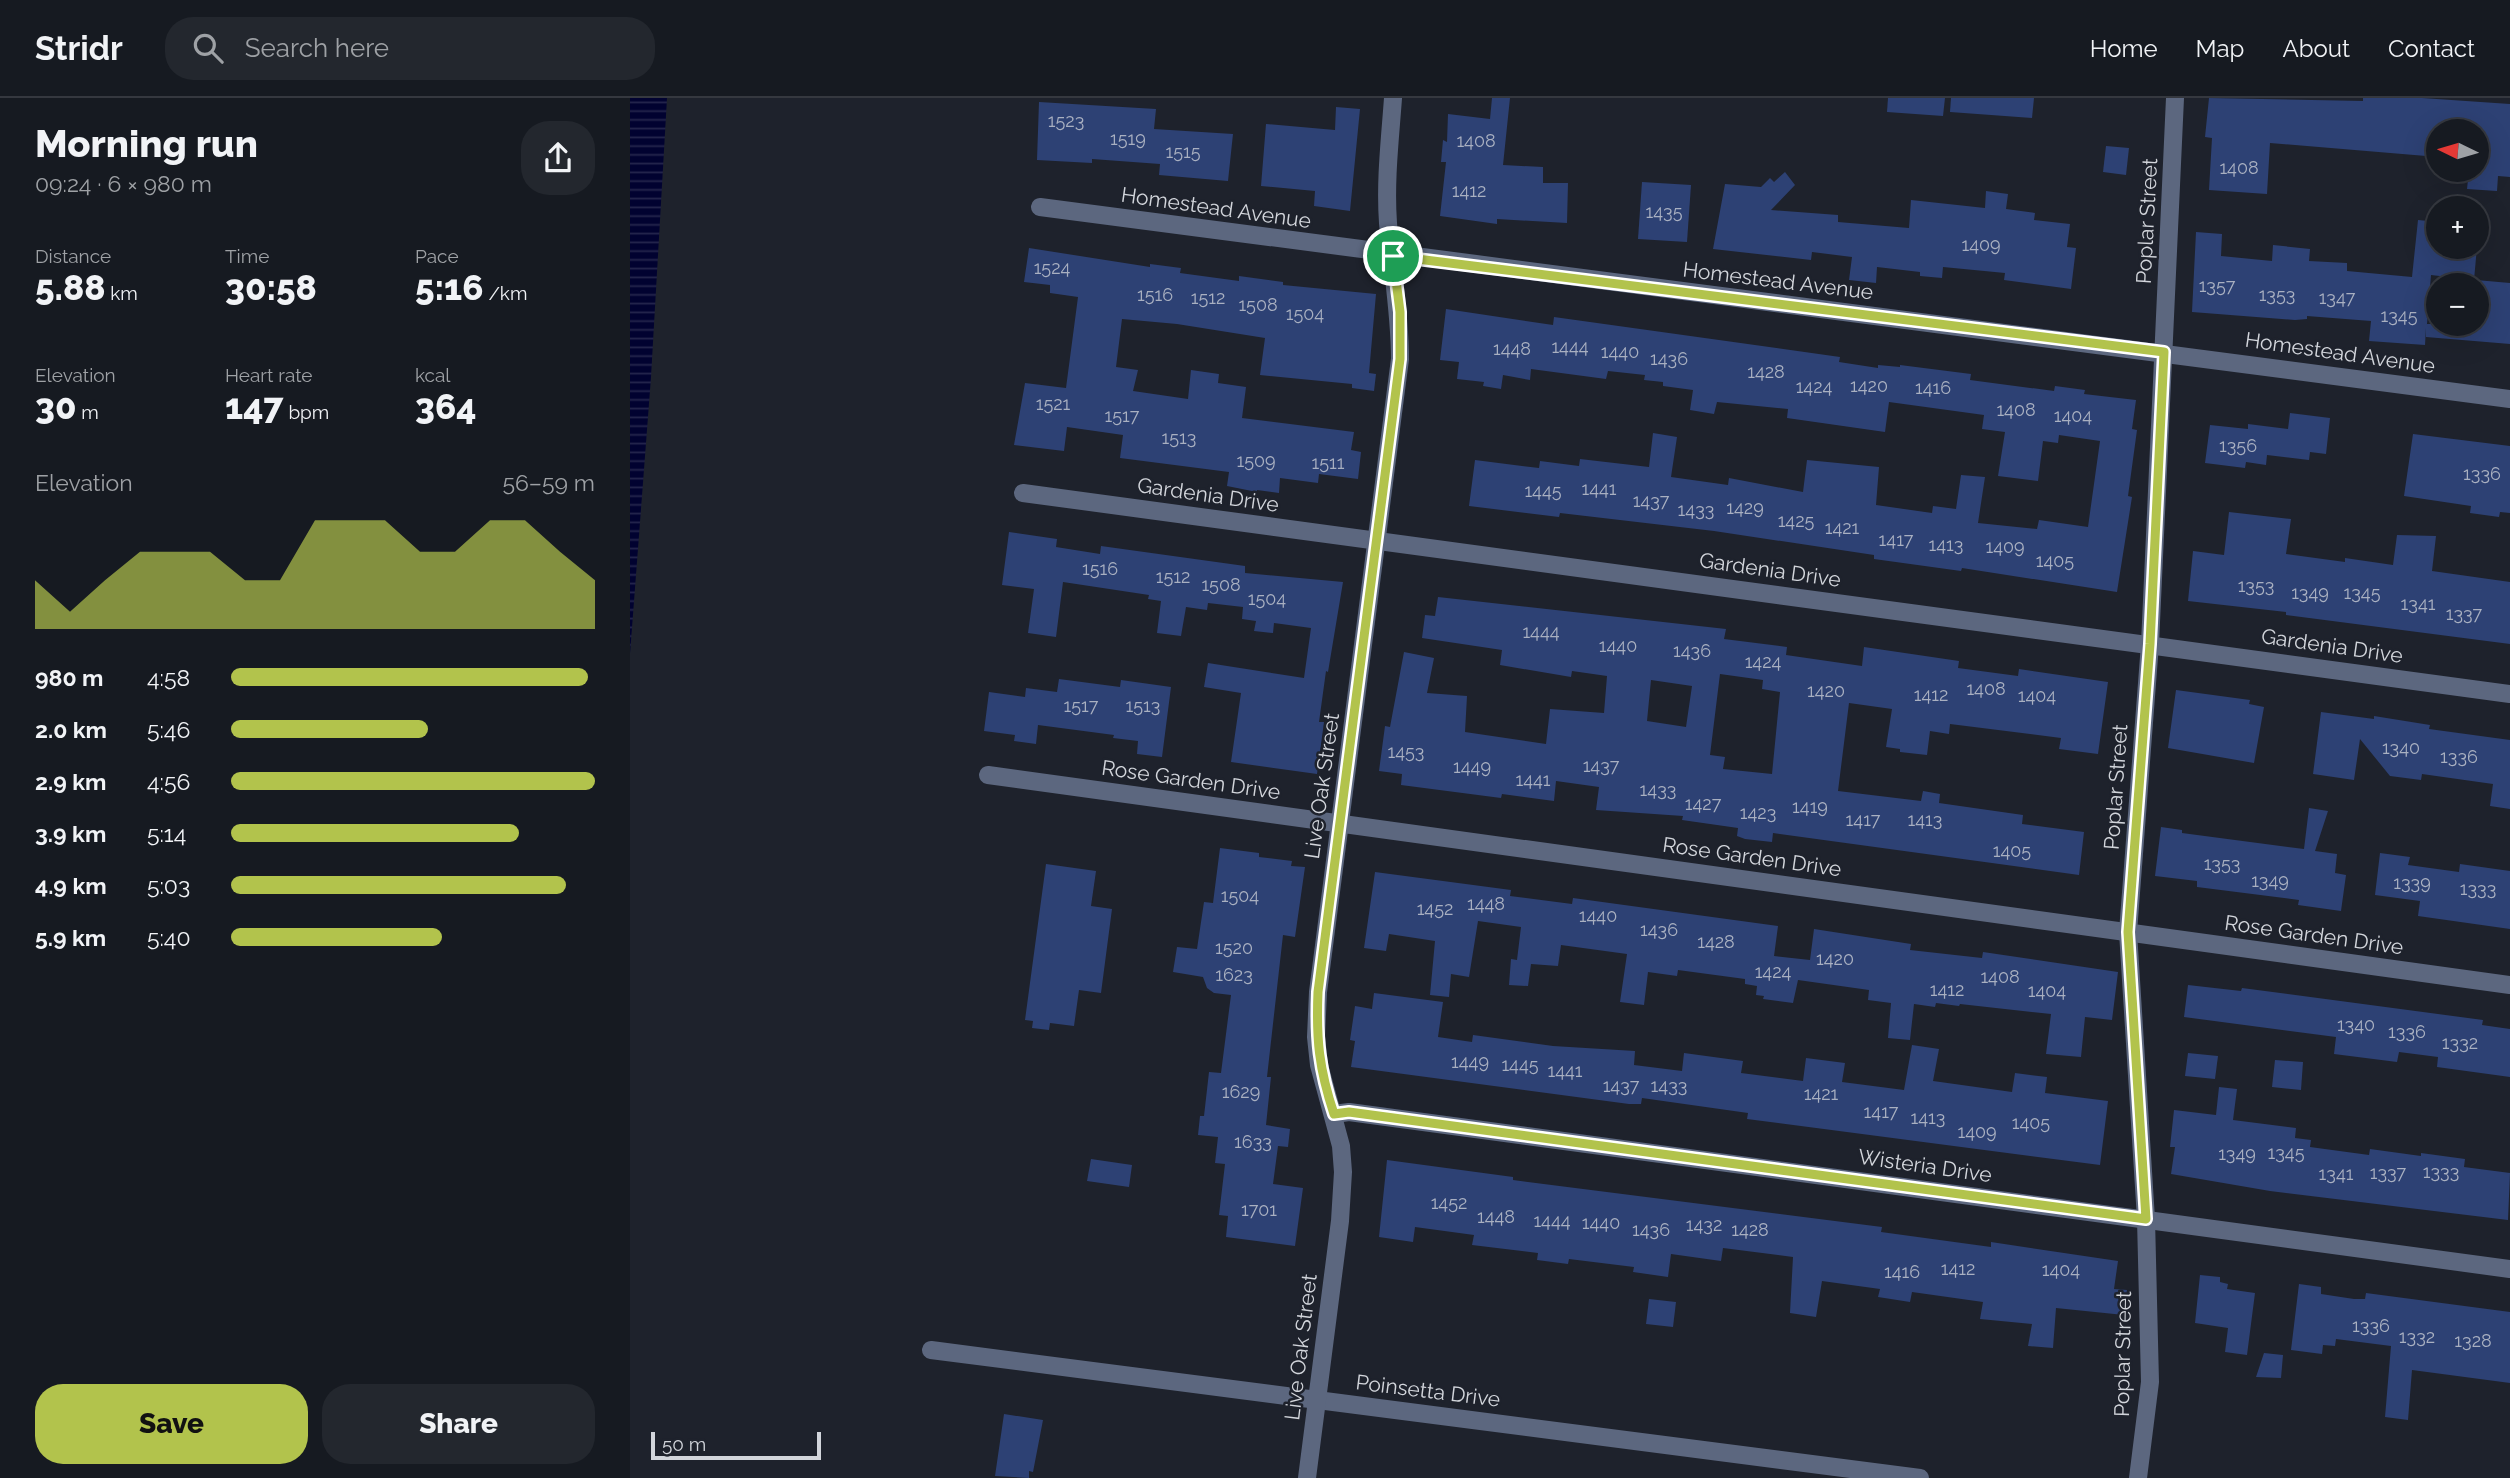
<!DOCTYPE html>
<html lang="en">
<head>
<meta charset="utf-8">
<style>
	:root { --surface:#161a21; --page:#23272e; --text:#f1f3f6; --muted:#9ea1a5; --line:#35383f; --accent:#b2c34c }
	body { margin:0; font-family:Raleway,sans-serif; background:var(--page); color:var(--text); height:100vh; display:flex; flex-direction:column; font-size:26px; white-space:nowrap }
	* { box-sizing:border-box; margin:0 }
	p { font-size:23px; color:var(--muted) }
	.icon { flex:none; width:38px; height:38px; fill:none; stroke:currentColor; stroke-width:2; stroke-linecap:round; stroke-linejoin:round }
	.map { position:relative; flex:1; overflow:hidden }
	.sheet { display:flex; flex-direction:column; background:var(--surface); width:630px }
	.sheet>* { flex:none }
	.needle { width:46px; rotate:275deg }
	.buttons { position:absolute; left:1796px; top:21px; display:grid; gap:14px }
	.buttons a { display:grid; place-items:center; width:63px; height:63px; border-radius:50%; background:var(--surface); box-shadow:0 7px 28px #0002,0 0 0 2px var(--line); font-size:35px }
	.scale { position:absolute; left:21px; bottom:18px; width:170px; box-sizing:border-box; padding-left:7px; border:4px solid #d2d5db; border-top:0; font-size:19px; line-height:24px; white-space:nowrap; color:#d2d5db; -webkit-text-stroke:5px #1e222c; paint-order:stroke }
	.pin { position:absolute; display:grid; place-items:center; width:60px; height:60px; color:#fff; margin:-30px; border:4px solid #fff; border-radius:50%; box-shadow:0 2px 7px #0007 }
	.round { display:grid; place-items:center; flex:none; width:74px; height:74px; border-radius:28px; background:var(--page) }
	.head { display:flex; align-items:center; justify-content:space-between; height:119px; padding:0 35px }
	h1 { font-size:38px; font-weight:800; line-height:52px }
	.stats { display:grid; grid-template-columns:repeat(3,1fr); gap:10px; height:119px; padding:7px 35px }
	.stats div { display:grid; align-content:center }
	.stats b { font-size:35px; font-weight:800 }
	.stats small { font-size:19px; font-weight:400 }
	.stats p { font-size:19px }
	.chart { height:196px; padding:14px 35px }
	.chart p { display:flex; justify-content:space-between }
	.chart svg { width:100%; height:126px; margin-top:7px; fill:var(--accent); opacity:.7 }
	.action { display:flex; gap:14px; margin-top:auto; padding:14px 35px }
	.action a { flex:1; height:80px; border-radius:28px; background:var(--accent); color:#111; font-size:28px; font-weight:800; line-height:80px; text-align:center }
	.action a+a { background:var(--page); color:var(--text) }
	ul { padding:0 35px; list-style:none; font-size:23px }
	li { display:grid; grid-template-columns:112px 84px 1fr; align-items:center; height:52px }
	li i { height:18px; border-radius:9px; background:var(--accent) }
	header { display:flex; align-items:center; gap:42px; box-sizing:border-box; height:98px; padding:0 35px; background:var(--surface); border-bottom:2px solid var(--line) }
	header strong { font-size:33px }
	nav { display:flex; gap:38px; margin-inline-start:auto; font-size:24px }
	.search { width:490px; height:63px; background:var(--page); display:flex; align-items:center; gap:18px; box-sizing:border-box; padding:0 24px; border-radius:28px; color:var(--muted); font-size:26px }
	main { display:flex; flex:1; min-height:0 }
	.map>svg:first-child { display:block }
	.water { fill:url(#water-rules) }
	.building { fill:#2d4174; fill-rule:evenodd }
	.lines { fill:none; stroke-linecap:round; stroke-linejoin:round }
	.minor { stroke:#5c677f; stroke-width:18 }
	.route-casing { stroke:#fff; stroke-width:14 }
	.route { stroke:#b2c34c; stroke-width:9 }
	.labels { text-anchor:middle; stroke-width:5; stroke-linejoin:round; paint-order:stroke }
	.number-label { font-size:18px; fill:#a9b0c1 }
	.street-label { font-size:21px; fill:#d2d5db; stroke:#1e222c }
</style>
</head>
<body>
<header>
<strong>Stridr</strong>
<div class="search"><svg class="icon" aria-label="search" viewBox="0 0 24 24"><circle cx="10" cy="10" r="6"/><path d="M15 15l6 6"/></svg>Search here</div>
<nav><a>Home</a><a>Map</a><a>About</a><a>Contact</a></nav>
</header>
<main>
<section class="sheet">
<div class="head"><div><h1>Morning run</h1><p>09:24 · 6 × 980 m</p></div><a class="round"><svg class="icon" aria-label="share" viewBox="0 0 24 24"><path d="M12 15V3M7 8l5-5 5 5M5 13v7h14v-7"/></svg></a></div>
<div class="stats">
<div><p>Distance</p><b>5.88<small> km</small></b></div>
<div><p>Time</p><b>30:58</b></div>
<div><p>Pace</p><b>5:16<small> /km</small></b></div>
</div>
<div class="stats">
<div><p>Elevation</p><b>30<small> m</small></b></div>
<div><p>Heart rate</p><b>147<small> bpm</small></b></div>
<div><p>kcal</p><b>364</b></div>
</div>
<div class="chart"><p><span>Elevation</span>56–59 m</p>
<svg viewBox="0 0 160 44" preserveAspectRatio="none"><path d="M0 44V27L10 38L20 27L30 17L40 17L50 17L60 27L70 27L80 6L90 6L100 6L110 17L120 17L130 6L140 6L150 17L160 27V44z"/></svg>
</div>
<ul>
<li><b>980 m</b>4:58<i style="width:98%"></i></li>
<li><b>2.0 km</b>5:46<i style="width:54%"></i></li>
<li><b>2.9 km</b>4:56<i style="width:100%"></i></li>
<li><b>3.9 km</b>5:14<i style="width:79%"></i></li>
<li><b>4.9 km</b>5:03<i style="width:92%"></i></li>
<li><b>5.9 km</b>5:40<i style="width:58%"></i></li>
</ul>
<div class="action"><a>Save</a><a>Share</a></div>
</section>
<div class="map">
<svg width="1880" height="1380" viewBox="0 0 1880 1380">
	<defs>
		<pattern id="water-rules" width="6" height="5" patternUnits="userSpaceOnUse" patternTransform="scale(1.75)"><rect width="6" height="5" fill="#010230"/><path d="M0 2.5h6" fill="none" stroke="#25264d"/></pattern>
	</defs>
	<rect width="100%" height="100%" fill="#1e222c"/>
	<polygon class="water" points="0,0 37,0 21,279 0,556"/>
	<g class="building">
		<polygon points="862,0 880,0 873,67 913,69 913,85 938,85 937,125 867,121 867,126 810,118 816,64 811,64 813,42 817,44 818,16 860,21"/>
		<polygon points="1258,0 1315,0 1313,18 1257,14"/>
		<polygon points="1321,0 1404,0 1402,20 1320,14"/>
		<polygon points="1579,0 1733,3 1733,0 1792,0 1880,6 1880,79 1868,78 1867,93 1837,91 1839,72 1846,72 1846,33 1808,33 1808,59 1640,45 1637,96 1579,92 1582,40 1575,39"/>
		<polygon points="409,4 526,11 524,31 603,36 598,83 529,77 530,66 462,61 462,65 407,62"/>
		<polygon points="706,9 730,11 720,113 684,108 685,93 631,88 636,26 705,32"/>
		<polygon points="1476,48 1499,50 1496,77 1473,74"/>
		<polygon points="1155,74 1165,87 1141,112 1208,117 1208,124 1279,130 1281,102 1355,110 1356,93 1378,96 1376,111 1405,115 1404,122 1440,126 1437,149 1446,150 1441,191 1374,182 1375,175 1313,169 1312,180 1290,178 1290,174 1247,169 1246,185 1219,182 1222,159 1182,154 1181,162 1083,151 1095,86 1131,89 1140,80 1144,84"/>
		<polygon points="1012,84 1061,87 1057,144 1008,141"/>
		<polygon points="1788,122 1808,124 1808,149 1847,149 1844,182 1801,177 1797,226 1846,226 1846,182 1880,185 1880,246 1796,239 1796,230 1795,247 1739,243 1741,223 1677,218 1677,221 1665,222 1562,214 1566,134 1592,136 1591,158 1642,163 1643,147 1680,151 1679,163 1717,165 1717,173 1782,179"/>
		<polygon points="399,150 520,169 520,166 551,170 550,175 609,183 609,178 653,184 653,187 746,196 739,275 746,276 744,293 722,290 722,286 630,277 635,240 547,226 492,221 486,269 508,272 503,293 558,301 561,272 589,276 588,285 616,289 612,320 724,334 721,352 731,354 728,381 689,376 688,385 650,380 649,395 627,392 627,394 597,388 599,374 490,360 493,337 437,329 434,353 384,347 395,285 436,290 448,199 420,195 420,187 394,184"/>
		<polygon points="816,211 923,227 924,219 1210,259 1209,264 1248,270 1248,267 1270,269 1270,267 1341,276 1340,282 1424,293 1425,288 1455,292 1454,296 1506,302 1502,331 1507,332 1498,398 1502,399 1487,494 1332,470 1331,473 1244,461 1244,457 1084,433 930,415 929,419 839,408 845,362 909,370 910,363 949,368 950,361 1019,369 1023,335 1047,339 1041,379 1098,387 1099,380 1173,394 1177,362 1249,369 1246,407 1302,415 1303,408 1326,411 1331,377 1355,379 1348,425 1407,431 1409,422 1458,429 1470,343 1429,337 1428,345 1413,343 1408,383 1368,378 1375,334 1352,331 1354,317 1259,304 1255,334 1157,320 1158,311 1087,304 1084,316 1060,312 1063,292 1033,288 1033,284 1014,282 1015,277 978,273 976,281 901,271 900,282 873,277 871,291 853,288 854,284 827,281 829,264 810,262"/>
		<polygon points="1660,315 1700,320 1696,356 1680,354 1679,362 1637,357 1636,367 1616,364 1615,370 1575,365 1580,327 1618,331 1618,326 1658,331"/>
		<polygon points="1783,336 1880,348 1880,415 1870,414 1869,419 1840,415 1841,408 1774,398"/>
		<polygon points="1599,414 1661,421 1656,456 1715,464 1715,460 1763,467 1767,437 1806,438 1802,473 1880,484 1880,546 1656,517 1656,514 1558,503 1563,453 1594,457"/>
		<polygon points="379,434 427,441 426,449 470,456 471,448 615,468 615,475 713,484 698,574 696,573 689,624 694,624 687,676 601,664 611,595 574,589 578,565 674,580 681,530 644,525 643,535 624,533 626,523 612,521 613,509 578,505 577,512 556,509 551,538 527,535 531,503 518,501 519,497 433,484 426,539 398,535 404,491 372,487"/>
		<path d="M808,499L1096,531L1094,541L1157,549L1156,557L1232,568L1234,549L1329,563L1328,570L1388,578L1389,571L1478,584L1468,656L1429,651L1431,640L1320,626L1319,636L1300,633L1297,657L1270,654V651L1256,649L1262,611L1219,605L1208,693L1291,703L1293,693L1310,696L1309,705L1393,717L1392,726L1454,734L1449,777L1143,735L1142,744L1115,741L1107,738L1108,730L1052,722L1053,718L966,712L969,689L926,683L924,703L872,696L871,700L771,687L772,676L749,673L755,628L760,629L774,554L804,560L797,595L837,598L835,634L916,646L920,611L974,615L977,578L942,573L941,579L870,567L872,552L792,540L795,517L805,518ZM1090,576L1133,582L1132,591L1150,594L1142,676L1093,671L1095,659L1080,657ZM1021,582L1062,588L1056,629L1017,623Z"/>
		<polygon points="429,581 490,589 491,582 541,589 532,659 507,656 508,643 483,640 484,637 408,627 406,646 384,643 385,637 354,633 359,594 395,599 396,590 427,594"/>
		<polygon points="1546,592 1620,602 1619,606 1634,609 1624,665 1538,650"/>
		<polygon points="1691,614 1744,621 1744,618 1800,627 1799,631 1880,642 1880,711 1860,708 1863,686 1792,676 1791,682 1760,678 1730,641 1724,682 1683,676"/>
		<polygon points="1679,710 1698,713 1685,753 1707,756 1705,775 1716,777 1711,813 1668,807 1669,802 1567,789 1567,783 1525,778 1531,729 1552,732 1552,735 1674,751"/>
		<polygon points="590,750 629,755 629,759 662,763 661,768 675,769 665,839 653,837 637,979 641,979 636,1027 660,1031 658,1049 648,1048 643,1086 673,1090 665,1148 596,1139 598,1118 589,1117 595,1066 585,1065 588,1039 568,1037 570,1018 574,1018 579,974 591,975 601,897 584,895 577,890 573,879 543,874 547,849 567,851 574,804 583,805"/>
		<polygon points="1750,755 1780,759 1778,767 1829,774 1830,766 1880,773 1880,831 1788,818 1790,803 1745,797"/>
		<polygon points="416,766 466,773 461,808 482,811 471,895 449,892 444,928 420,925 419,932 402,930 403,923 395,922"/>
		<polygon points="745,774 881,792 880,798 942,806 943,800 1148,828 1144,858 1180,862 1184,831 1281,846 1280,852 1352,860 1353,854 1488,874 1482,922 1455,919 1451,959 1416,956 1421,916 1330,906 1329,908 1306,905 1305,909 1284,906 1280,942 1258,940 1261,905 1238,902 1239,892 1168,882 1163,905 1133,901 1134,898 1126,897 1127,888 1115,886 1115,881 1048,872 1047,878 1018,874 1014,907 990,904 997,856 931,847 928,868 901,866 898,888 879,887 881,861 887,862 891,829 848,823 839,879 821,876 819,899 800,897 805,843 759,836 756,853 734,850"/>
		<polygon points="1558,887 1611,893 1612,890 1853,922 1852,927 1880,931 1880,979 1807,969 1808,959 1769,954 1767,964 1704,956 1706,939 1554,919"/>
		<polygon points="744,895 813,904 808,939 842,944 843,937 923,948 1005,953 1004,967 1052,973 1054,955 1113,963 1111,975 1173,983 1176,960 1215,965 1212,984 1274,992 1282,947 1309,951 1303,983 1382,994 1385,975 1417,979 1415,995 1478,1003 1470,1067 1117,1021 1118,1015 1012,1000 1011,1006 999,1006 721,969 725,943 720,942 725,908 742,911"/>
		<polygon points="1558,955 1588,958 1585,981 1555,978"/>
		<polygon points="1645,962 1673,964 1671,992 1642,989"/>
		<polygon points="1589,989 1607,991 1603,1022 1666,1030 1665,1040 1681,1042 1680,1049 1739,1057 1740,1051 1791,1058 1791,1055 1835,1061 1834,1069 1880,1075 1878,1122 1640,1093 1541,1076 1545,1049 1540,1049 1544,1012 1586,1017"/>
		<polygon points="461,1061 502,1067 499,1089 457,1083"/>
		<polygon points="757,1062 883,1079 883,1082 1252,1129 1251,1134 1361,1149 1361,1144 1488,1163 1484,1191 1497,1192 1494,1217 1426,1210 1423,1250 1398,1248 1402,1226 1350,1221 1353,1204 1282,1194 1280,1204 1248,1199 1250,1191 1192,1183 1186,1219 1160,1215 1163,1159 1093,1150 1091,1163 1041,1156 1038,1179 1003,1174 1004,1169 939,1161 938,1166 907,1162 908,1155 842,1147 844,1137 785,1129 783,1144 749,1139"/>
		<polygon points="1570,1177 1590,1179 1590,1184 1598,1186 1597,1191 1625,1195 1617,1257 1595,1254 1598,1230 1565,1225"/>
		<polygon points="1669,1186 1691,1189 1691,1196 1724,1201 1735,1201 1736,1195 1880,1214 1880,1285 1782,1272 1778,1322 1755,1319 1761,1248 1706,1241 1705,1248 1693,1247 1692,1256 1661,1252"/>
		<polygon points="1019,1201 1046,1204 1043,1229 1016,1226"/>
		<polygon points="1634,1255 1653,1257 1651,1280 1626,1279"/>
		<polygon points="374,1316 413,1322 403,1374 399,1373 399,1380 365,1378"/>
	</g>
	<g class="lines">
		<g class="minor">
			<polyline points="410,109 1880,301"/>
			<polyline points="393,395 1880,596"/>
			<polyline points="358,677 1880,887"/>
			<polyline points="704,1016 719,1014 1880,1171"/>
			<polyline points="301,1252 1290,1380"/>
			<path d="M677,1380L710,1123L713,1074L711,1048L689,967L686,939L688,894L770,261C770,215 762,171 758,125C755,83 760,42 763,0"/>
			<polyline points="1508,1380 1520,1284 1516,1121 1498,834 1520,546 1545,0"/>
		</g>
	</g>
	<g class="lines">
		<defs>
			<path id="route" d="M763,158L1534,254L1520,546L1498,834L1516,1121L719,1014L704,1016C689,971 686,941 688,894L770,261V214Z"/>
		</defs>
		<use href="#route" class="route-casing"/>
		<use href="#route" class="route"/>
	</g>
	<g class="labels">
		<g class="number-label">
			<text x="436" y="29">1523</text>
			<text x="498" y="47">1519</text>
			<text x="846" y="49">1408</text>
			<text x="553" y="60">1515</text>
			<text x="1609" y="76">1408</text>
			<text x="839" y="99">1412</text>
			<text x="1034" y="120">1435</text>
			<text x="1351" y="153">1409</text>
			<text x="422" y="176">1524</text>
			<text x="1587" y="194">1357</text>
			<text x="525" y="203">1516</text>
			<text x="1647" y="203">1353</text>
			<text x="578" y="206">1512</text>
			<text x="1707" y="206">1347</text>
			<text x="628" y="213">1508</text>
			<text x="675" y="222">1504</text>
			<text x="1769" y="224">1345</text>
			<text x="940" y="255">1444</text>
			<text x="882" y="257">1448</text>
			<text x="990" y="260">1440</text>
			<text x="1039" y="267">1436</text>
			<text x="1136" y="280">1428</text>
			<text x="1239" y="294">1420</text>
			<text x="1184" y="295">1424</text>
			<text x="1303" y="296">1416</text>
			<text x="423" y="312">1521</text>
			<text x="1386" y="318">1408</text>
			<text x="492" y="324">1517</text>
			<text x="1443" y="324">1404</text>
			<text x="549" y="346">1513</text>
			<text x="1608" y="354">1356</text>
			<text x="626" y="369">1509</text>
			<text x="698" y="371">1511</text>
			<text x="1852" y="382">1336</text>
			<text x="969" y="397">1441</text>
			<text x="913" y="399">1445</text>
			<text x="1021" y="409">1437</text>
			<text x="1115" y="416">1429</text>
			<text x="1066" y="418">1433</text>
			<text x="1166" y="429">1425</text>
			<text x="1212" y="436">1421</text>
			<text x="1266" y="448">1417</text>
			<text x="1316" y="453">1413</text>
			<text x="1375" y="455">1409</text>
			<text x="1425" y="469">1405</text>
			<text x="470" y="477">1516</text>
			<text x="543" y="485">1512</text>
			<text x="591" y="493">1508</text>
			<text x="1626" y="494">1353</text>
			<text x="1680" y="501">1349</text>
			<text x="1732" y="501">1345</text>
			<text x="637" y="507">1504</text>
			<text x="1788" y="512">1341</text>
			<text x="1834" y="522">1337</text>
			<text x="911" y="540">1444</text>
			<text x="988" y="554">1440</text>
			<text x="1062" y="559">1436</text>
			<text x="1133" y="570">1424</text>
			<text x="1356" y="597">1408</text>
			<text x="1196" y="599">1420</text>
			<text x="1301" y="603">1412</text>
			<text x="1407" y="604">1404</text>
			<text x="451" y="614">1517</text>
			<text x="513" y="614">1513</text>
			<text x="1771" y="656">1340</text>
			<text x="776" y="660">1453</text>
			<text x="1829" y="665">1336</text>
			<text x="971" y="674">1437</text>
			<text x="842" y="675">1449</text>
			<text x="903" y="688">1441</text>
			<text x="1028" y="698">1433</text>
			<text x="1073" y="712">1427</text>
			<text x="1180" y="715">1419</text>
			<text x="1128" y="721">1423</text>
			<text x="1233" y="728">1417</text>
			<text x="1295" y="728">1413</text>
			<text x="1382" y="759">1405</text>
			<text x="1592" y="772">1353</text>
			<text x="1640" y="789">1349</text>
			<text x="1782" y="791">1339</text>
			<text x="1848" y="797">1333</text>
			<text x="610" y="804">1504</text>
			<text x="856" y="812">1448</text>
			<text x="805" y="817">1452</text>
			<text x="968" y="824">1440</text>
			<text x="1029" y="838">1436</text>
			<text x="1086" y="850">1428</text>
			<text x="604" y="856">1520</text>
			<text x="1205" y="867">1420</text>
			<text x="1143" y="880">1424</text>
			<text x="604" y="883">1623</text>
			<text x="1370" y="885">1408</text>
			<text x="1317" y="898">1412</text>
			<text x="1417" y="899">1404</text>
			<text x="1726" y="933">1340</text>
			<text x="1777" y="940">1336</text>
			<text x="1830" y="951">1332</text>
			<text x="840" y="970">1449</text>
			<text x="890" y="973">1445</text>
			<text x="935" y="979">1441</text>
			<text x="991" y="994">1437</text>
			<text x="1039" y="994">1433</text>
			<text x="611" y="1000">1629</text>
			<text x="1191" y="1002">1421</text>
			<text x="1251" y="1020">1417</text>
			<text x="1298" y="1026">1413</text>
			<text x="1401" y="1031">1405</text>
			<text x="1347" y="1040">1409</text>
			<text x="623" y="1050">1633</text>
			<text x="1656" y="1061">1345</text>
			<text x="1607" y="1062">1349</text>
			<text x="1811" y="1080">1333</text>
			<text x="1758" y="1081">1337</text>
			<text x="1706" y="1082">1341</text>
			<text x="819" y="1111">1452</text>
			<text x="629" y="1118">1701</text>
			<text x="866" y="1125">1448</text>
			<text x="922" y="1129">1444</text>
			<text x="971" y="1131">1440</text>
			<text x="1074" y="1133">1432</text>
			<text x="1021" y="1138">1436</text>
			<text x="1120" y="1138">1428</text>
			<text x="1328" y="1177">1412</text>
			<text x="1431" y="1178">1404</text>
			<text x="1272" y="1180">1416</text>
			<text x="1741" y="1234">1336</text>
			<text x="1787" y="1245">1332</text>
			<text x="1843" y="1249">1328</text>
		</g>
		<g class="street-label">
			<text transform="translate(586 110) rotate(8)" y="7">Homestead Avenue</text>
			<text transform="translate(1517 123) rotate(-87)" y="7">Poplar Street</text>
			<text transform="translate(1148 183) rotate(7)" y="7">Homestead Avenue</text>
			<text transform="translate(1710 255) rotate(8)" y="7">Homestead Avenue</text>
			<text transform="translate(578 397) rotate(8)" y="7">Gardenia Drive</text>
			<text transform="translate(1140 472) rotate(8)" y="7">Gardenia Drive</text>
			<text transform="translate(1702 548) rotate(8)" y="7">Gardenia Drive</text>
			<text transform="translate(561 682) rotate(8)" y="7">Rose Garden Drive</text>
			<text transform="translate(692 688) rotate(-82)" y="7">Live Oak Street</text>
			<text transform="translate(1486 689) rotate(-86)" y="7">Poplar Street</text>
			<text transform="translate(1122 759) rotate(8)" y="7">Rose Garden Drive</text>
			<text transform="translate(1684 837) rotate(8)" y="7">Rose Garden Drive</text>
			<text transform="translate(1295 1068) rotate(8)" y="7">Wisteria Drive</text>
			<text transform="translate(671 1249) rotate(-83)" y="7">Live Oak Street</text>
			<text transform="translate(1493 1256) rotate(-89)" y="7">Poplar Street</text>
			<text transform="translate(798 1293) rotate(7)" y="7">Poinsetta Drive</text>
		</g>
	</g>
</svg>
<div class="buttons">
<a><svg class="needle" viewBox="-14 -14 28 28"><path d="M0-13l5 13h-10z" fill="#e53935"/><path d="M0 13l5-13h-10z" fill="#9ea1a5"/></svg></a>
<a>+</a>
<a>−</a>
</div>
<div class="scale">50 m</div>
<div class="pin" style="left:763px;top:158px;background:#1e9e55"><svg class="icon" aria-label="arrive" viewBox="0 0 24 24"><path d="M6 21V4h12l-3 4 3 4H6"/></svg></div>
</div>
</main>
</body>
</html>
